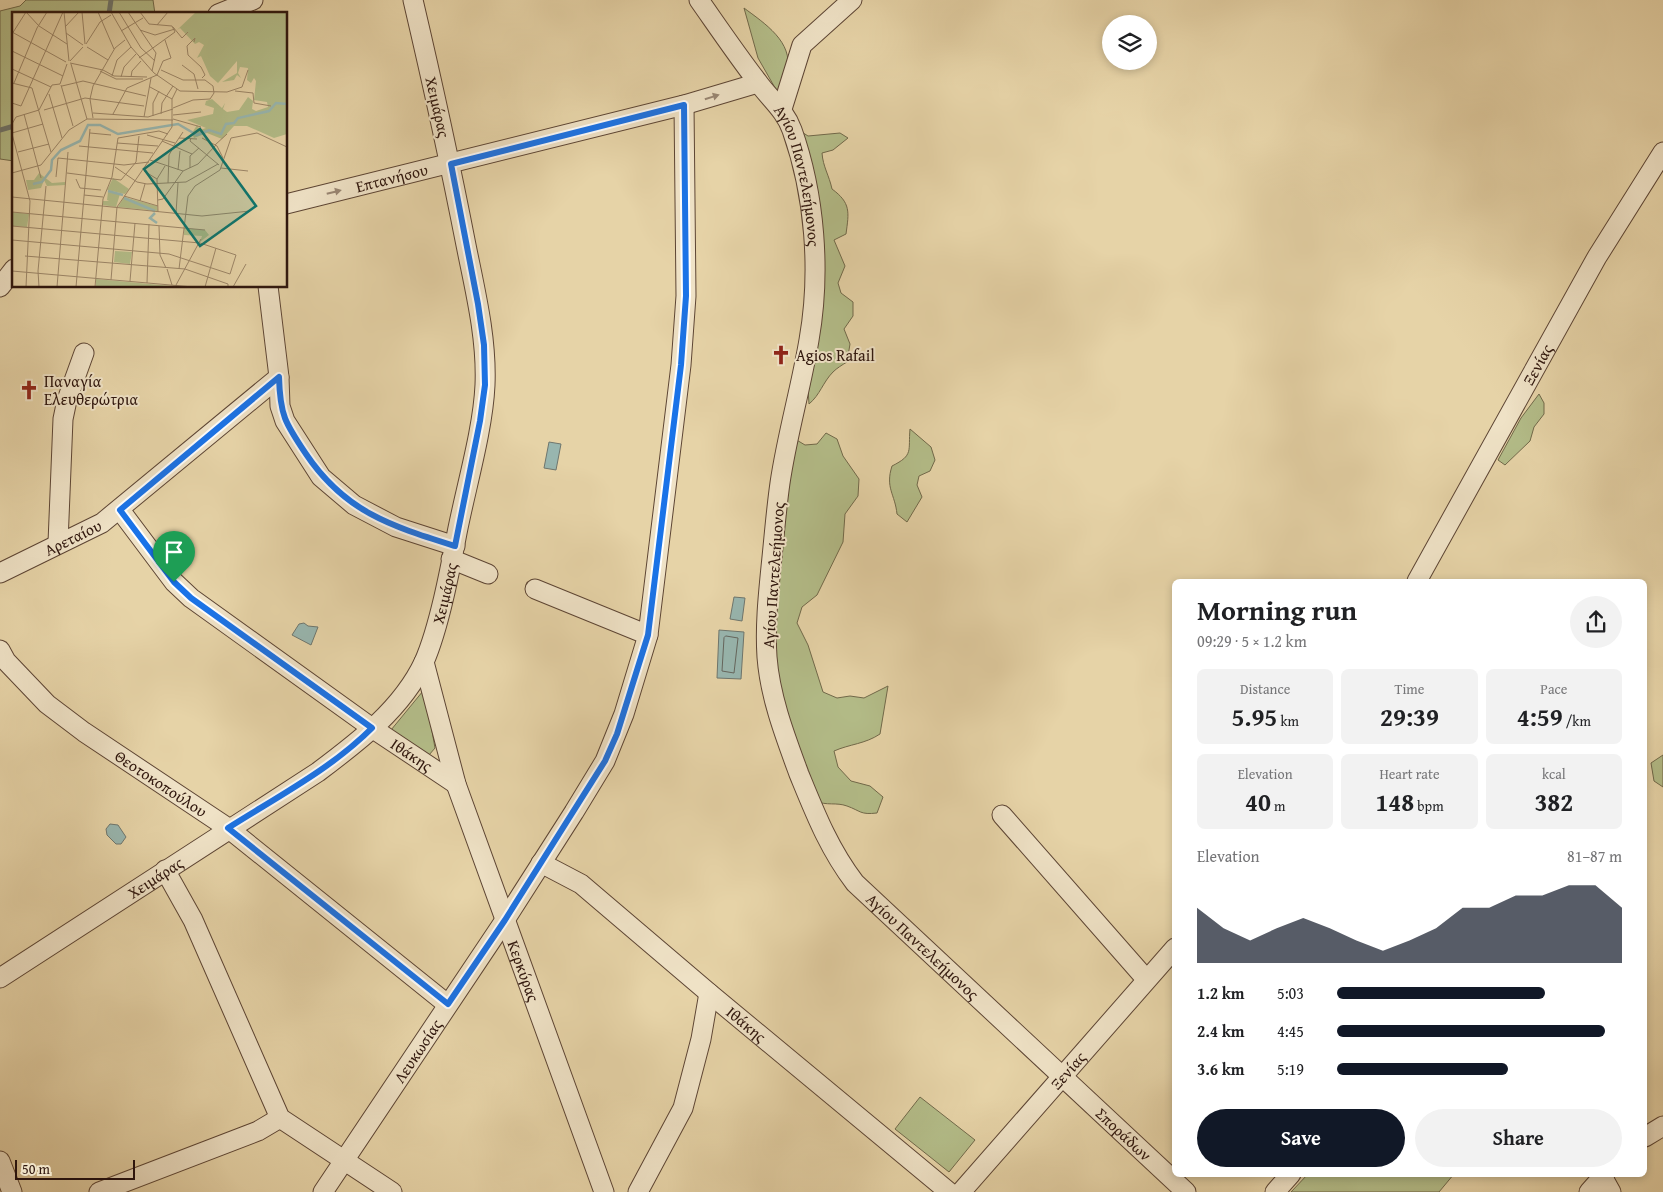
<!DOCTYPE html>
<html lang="en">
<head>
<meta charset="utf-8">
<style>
	:root { --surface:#fff; --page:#f2f2f2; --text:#202124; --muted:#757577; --accent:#111827 }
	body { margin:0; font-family:"Gentium Book Plus",serif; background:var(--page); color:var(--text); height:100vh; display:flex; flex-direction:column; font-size:19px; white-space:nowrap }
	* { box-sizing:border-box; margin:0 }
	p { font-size:16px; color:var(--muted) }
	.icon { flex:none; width:28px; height:28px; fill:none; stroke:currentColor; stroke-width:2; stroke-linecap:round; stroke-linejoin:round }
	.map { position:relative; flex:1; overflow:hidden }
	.side { position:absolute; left:1172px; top:579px; width:475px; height:598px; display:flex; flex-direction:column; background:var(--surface); border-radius:8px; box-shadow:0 2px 8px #0003 }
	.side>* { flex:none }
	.buttons { position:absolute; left:1102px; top:15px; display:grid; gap:10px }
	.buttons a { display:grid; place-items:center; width:55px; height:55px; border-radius:50%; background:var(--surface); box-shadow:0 2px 8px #0003; font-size:25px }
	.scale { position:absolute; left:15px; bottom:12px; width:120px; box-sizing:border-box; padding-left:5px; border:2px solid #2f160d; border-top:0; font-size:14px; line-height:18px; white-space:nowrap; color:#2f160d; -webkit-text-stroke:4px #efe2c6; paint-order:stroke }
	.pin { position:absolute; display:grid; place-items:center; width:42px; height:42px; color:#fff; margin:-51px -21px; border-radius:50% 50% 50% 0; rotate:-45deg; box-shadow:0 0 5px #0007 }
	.pin .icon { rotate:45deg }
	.round { display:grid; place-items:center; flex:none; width:52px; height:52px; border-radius:26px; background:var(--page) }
	.summary { display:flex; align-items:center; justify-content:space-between; height:85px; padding:0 25px }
	h1 { font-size:28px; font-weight:700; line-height:38px }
	.metrics { display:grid; grid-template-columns:repeat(3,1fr); gap:8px; height:85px; padding:5px 25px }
	.metrics div { display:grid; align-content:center; border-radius:8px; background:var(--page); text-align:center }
	.metrics b { font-size:25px; font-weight:700 }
	.metrics small { font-size:14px; font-weight:400 }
	.metrics p { font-size:14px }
	.chart { height:140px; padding:10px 25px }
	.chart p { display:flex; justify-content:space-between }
	.chart svg { width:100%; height:90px; margin-top:5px; fill:var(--accent); opacity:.7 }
	.action { display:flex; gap:10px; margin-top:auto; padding:10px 25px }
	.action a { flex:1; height:58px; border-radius:30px; background:var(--accent); color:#fff; font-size:20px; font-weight:700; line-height:58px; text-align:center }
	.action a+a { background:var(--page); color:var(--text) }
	ul { padding:0 25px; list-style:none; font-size:16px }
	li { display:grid; grid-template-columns:80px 60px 1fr; align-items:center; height:38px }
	li i { height:12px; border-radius:6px; background:var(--accent) }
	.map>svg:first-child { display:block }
	.green { fill:#b3bc88; stroke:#71694a }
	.water { fill:#98b6af; stroke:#6e766e }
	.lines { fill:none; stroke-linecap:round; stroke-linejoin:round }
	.shore { stroke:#64665e; stroke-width:1 }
	.stream { stroke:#6e766e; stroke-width:5 }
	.minor-casing { stroke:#5d4534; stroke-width:21 }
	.minor { stroke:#efe2c6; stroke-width:19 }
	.oneway { fill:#998673 }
	.route-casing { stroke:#fff; stroke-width:10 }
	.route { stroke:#1a73e8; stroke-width:6 }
	.labels { text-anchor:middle; stroke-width:4; stroke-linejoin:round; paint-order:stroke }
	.street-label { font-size:16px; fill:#2f160d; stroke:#efe2c6 }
	.poi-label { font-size:16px; fill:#2f160d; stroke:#efe2c6; text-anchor:start }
	.inset-river { fill:none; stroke:#98b6af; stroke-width:2.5 }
	.inset-road { fill:none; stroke:#9d8769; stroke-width:1 }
	.view { fill:#0f766e; fill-opacity:0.15; stroke:#0f766e; stroke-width:2.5 }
	.inset-edge { fill:none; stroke:#2f160d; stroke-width:2.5 }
</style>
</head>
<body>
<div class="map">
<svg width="1663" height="1192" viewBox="0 0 1663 1192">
	<rect width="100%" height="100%" fill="#e6d3a7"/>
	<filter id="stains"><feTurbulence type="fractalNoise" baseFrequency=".004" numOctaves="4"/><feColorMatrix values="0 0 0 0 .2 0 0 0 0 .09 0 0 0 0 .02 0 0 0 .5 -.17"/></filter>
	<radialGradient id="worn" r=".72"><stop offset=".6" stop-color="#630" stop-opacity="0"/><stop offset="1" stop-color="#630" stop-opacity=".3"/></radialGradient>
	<g class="green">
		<polygon points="26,0 153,0 155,14 14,14 14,161 0,159 0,11 20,6"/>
		<path d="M744,8C764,23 794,42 787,71C785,78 781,86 778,93L758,58Z"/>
		<path d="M797,129L808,136L840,133L848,138L833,150L822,153C823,167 829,175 832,189C851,203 849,212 846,234L834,240L845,266L838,283L841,293L853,302V316L844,329L850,344L847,362C842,365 837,368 833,372C823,382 820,395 809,404L808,389L816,355L822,304Z"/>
		<polygon points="1539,394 1544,403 1544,414 1534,427 1530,441 1505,465 1498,460 1521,418"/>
		<path d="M910,429L931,447L935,460L930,471L919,476L917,485L922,497L907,522L897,514C895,494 885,488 892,466C914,455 908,451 910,429Z"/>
		<path d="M826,433L837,439L843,456L859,479L858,496L845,514L843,542L817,595L802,607L797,623L808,645L823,692L837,698L850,696L864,698L888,686L880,734C865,744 850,744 834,751L838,767L851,781L870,786L883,797L877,813C860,815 861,811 847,806C836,802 827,806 815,801L776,684L773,630L780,546L795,439L805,445L817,444Z"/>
		<polygon points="423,691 425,691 435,748 429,755 391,730"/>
		<polygon points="1663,755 1663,787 1654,781 1651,763"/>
		<polygon points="920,1097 975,1140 949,1172 895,1129"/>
		<polygon points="1308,1174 1454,1174 1439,1192 1291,1192"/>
	</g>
	<g class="water">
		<polygon points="549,442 561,444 556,470 544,468"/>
		<polygon points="734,597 745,598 742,621 730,619"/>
		<polygon points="304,623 308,626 318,627 311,645 292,635 299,624"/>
		<polygon points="719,630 744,632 741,679 717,678"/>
		<polygon points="110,824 118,825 126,837 121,844 116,844 107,835 106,829"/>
	</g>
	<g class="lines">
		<polygon class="shore" points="726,636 738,638 734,673 722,671 724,638"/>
		<g class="stream">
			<polyline points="109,14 111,0"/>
			<polyline points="0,130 14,126"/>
		</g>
		<defs>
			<g id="minor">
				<path id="s1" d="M699,0C718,27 737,55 757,81C769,98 785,110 792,130C815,195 821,272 809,340C801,388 787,435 780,483C776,511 774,539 771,567C768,597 765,627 767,657C770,697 785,736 799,774C815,813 829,849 855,883L1186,1192"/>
				<polyline points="218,14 253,0"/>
				<polyline points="782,109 802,45 852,0"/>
				<path id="s2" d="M286,204L684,105L758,83"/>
				<polyline points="268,286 279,377 280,406 285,421 321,477 354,505 396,527 455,546"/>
				<polyline points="0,287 14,269"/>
				<path id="s3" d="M120,510L174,582L191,598L372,728L456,784"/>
				<polyline points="58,543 63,419 67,400 84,353"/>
				<polyline points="451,559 488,574"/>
				<path id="s4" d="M0,573L102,523L279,377"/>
				<path id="s5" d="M1417,581L1597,257L1663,152"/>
				<polyline points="535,589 648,635"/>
				<path id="s6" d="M0,650L6,661L47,704L84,732L228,828L447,1004"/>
				<path id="s7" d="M424,662L456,784L604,1192"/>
				<polyline points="1002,815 1146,979"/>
				<path id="s8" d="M541,863L581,884L709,993L949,1192"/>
				<polyline points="165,870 193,920 280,1118 392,1192"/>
				<path id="s9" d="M0,978L318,772C358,742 402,709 424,662C439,628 450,570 457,533C466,487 483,430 485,385C487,338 475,290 466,245C450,163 432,81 413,0"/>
				<polyline points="1645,1137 1663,1126"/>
				<polyline points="0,1161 12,1192"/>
				<polyline points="1601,1174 1611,1192"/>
				<polyline points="99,1192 258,1131 280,1118"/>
				<path id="s10" d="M323,1192L505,920L574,812L605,761L624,714L648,635L681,365L686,296L684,105"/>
				<polyline points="638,1192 683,1108 701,1039 709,993"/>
				<path id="s11" d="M961,1192L1175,948"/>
				<polyline points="1275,1192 1291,1174"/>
				<polyline points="1589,1192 1605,1174"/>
			</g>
		</defs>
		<use href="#minor" class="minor-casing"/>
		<use href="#minor" class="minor"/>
	</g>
	<defs><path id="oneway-solid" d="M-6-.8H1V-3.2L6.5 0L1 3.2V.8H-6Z" transform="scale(1.25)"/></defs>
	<g class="oneway">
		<use href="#oneway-solid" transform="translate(712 97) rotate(-17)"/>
		<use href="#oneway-solid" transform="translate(334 192) rotate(-14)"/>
	</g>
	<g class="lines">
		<defs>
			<path id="route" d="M684,105L686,296L681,365L648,635L617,734L605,761L505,920L448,1004L228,828C277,797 331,769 372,728L191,598L174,582L120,510L279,377C280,415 285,423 306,454C345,512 391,526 455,546L480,421L485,385L484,345L478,304L451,164Z"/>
		</defs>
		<use href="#route" class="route-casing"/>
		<use href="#route" class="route"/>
	</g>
	<defs>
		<symbol id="church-bare" viewBox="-9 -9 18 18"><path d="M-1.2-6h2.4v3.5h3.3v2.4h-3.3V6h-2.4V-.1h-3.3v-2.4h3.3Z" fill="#8f2418" stroke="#efe2c6" stroke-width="2.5" paint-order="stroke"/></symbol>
	</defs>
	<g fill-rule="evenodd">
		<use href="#church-bare" x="767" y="341" width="28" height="28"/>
		<use href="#church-bare" x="15" y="376" width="28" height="28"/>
	</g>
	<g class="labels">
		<g class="street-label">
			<text transform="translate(438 107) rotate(77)" y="6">Χειμάρας</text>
			<text dy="6" stroke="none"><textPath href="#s1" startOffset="206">Αγίου Παντελεήμονος</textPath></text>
			<text dy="6" stroke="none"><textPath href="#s2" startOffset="109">Επτανήσου</textPath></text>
			<text dy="6" stroke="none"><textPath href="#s5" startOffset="248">Ξενίας</textPath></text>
			<text dy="6" stroke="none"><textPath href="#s4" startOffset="81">Αρεταίου</textPath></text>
			<text transform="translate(773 575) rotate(-86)" y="6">Αγίου Παντελεήμονος</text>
			<text dy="6" stroke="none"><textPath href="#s9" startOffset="605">Χειμάρας</textPath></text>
			<text dy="6" stroke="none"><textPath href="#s3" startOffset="384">Ιθάκης</textPath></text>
			<text dy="6" stroke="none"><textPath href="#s6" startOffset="211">Θεοτοκοπούλου</textPath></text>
			<text dy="6" stroke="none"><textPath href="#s9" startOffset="185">Χειμάρας</textPath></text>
			<text dy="6" stroke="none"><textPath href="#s1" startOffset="1031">Αγίου Παντελεήμονος</textPath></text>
			<text dy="6" stroke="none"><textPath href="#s7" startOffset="325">Κερκύρας</textPath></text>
			<text dy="6" stroke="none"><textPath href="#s8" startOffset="262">Ιθάκης</textPath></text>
			<text dy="6" stroke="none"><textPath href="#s10" startOffset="170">Λευκωσίας</textPath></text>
			<text dy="6" stroke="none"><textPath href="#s11" startOffset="162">Ξενίας</textPath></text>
			<text dy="6" stroke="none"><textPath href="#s1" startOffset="1306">Σποράδων</textPath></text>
		</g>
		<g class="poi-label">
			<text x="796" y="361">Agios Rafail</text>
			<text x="44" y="387">Παναγία<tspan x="44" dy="18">Ελευθερώτρια</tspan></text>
		</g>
	</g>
	<g transform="translate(12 12)">
		<rect width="275" height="275" fill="#e6d3a7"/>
		<path d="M184,0H275V122L262,126L235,114H222L210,127L195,121L182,126L180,121L185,113L188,118L194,116L175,108L201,102L202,96L193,93L194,89L200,87L210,96L213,91L211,97L215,100L227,98L236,85L241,89L240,97L244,99L256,95L255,90L242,88L244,69L242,66L239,71L235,68L236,56L228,55L226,61L229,66L225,63L222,68L210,70L225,61V49L206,71L198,64L189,44L185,46L192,33L187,30L183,32L168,16L165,18ZM27,161L40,171L53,170V173L35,174L32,168L29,176L16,178L14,168H22ZM101,166L117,177L113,182L95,178ZM96,180L108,182L104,195L91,193V189H97L95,188ZM112,185L145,194L146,199L106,195ZM0,200L17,202L15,215L0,214ZM172,216L193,218L197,223L188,230L190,224L172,223ZM103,239L120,240L118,252L102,250ZM84,267L159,274V275H84Z" fill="#b3bc88"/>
		<path class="inset-river" d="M21,172L30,170L39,158L40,148L49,138L68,129L76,113H88L106,122L166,112L185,123L197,118L209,122L214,112L222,111L226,106L257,99L264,91L275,92M96,179L111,183M112,186L143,199M143,201L138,206L145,211"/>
		<path class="inset-road" d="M14,0L27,14L55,32M52,0L57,49M70,0L73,32M86,0L102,37M99,0L119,35L142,61M107,0L129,36L143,49M116,0L144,41L140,59M145,13L156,0M53,15L67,0M161,15L170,26L176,20M128,18L143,23L163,17M109,19L131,6M0,20L54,50M54,21L71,33M0,22L14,0M182,30L183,26L175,34L176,43L189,55L193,63L190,66M74,32L88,10L99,3M75,35L96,48M0,39L51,64M127,46L163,20L160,14L137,12L128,0M58,49L71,35M58,51L91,58L102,64L135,65M59,52L75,107M170,53L182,62L186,77M0,57L39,75M149,58L171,68H193L201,74L202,81L198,87L181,88L161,96M88,59L104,67H131M142,61L168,79L215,80L230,75L236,58M100,64L105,48L119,35M109,65L112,55L124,42M119,65L120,59L129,49M0,71L20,76L39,140M2,71L25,16L35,0M48,72L55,52M49,73L61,114M50,74L71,69L134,84M138,75L160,87M223,79L241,81L242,91L259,94M37,82L50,126M0,91L9,94L51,0M32,98L73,86L132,94M81,101L136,105L161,97M12,102L29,166M101,102L115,76L145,63L151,49L159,46L153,28M149,102L150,91L161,74M161,103L189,100M141,104V91L147,79M132,105L139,66M81,106L78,87L81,74L103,36L113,28M161,107L189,115M0,112L4,105L27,98L40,73L48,72M0,121L31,112M78,121L99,123M0,122L18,189L14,275M135,123L163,131M167,126L185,127M179,126L178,129L207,153M190,126L205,134L211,146M150,129L180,142M105,131L146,134M203,133L215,122M67,134L141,141M161,135L171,120M6,140L37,132M138,148L171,159L186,152L204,133M103,155L125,170L135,172L174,170L206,152M178,156V144L187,136M209,156L236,159M166,158L168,139M132,159L145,167M0,161L29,153L57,118L75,107L161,108M55,161L109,168L124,150L127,124M44,165L46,146L112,153L137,150M64,167L68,176L89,178M156,171L157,143L161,136M72,183L91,185M112,184L146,194M0,185L190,204L238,199M146,188L151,187L171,159M128,189L133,172M0,200L193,218M146,200L145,167L153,154M164,201L166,171M0,214L188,231L224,243L218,262L157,242L0,228M147,214L148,243L154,256M13,244L173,257L216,272V275M155,257L160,273M167,257L176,184L183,174L208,158L219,126L245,121L275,135M0,259L181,275M99,268L105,195L160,115V87L165,77M118,269L123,211M135,271L137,212M164,273L189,227M27,275L26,259L34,174M45,275L56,140M64,275L78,117M83,275L91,187L100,165L106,126L147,119L156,122M193,275L204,236M221,275L234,252"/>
		<path class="view" d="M188,117L244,194L188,234L132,157Z"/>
		<rect width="275" height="275" class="inset-edge"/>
	</g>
	<rect width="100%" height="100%" filter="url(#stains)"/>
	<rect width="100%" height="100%" fill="url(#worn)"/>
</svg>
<div class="buttons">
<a><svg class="icon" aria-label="layers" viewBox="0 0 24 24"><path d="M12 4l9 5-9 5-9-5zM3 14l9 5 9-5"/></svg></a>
</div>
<div class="scale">50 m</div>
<div class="pin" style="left:174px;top:582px;background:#1e9e55"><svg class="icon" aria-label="arrive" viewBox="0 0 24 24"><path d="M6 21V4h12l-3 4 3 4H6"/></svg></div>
<section class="side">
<div class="summary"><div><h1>Morning run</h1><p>09:29 · 5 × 1.2 km</p></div><a class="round"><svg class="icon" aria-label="share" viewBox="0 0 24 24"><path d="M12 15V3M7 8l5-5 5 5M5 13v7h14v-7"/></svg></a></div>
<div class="metrics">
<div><p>Distance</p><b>5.95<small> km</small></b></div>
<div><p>Time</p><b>29:39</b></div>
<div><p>Pace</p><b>4:59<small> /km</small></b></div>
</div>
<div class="metrics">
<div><p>Elevation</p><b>40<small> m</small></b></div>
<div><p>Heart rate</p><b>148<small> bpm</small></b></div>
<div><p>kcal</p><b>382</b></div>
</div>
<div class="chart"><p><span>Elevation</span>81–87 m</p>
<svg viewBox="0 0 160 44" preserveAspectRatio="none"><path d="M0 44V17L10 27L20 33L30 27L40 22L50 27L60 33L70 38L80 33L90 27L100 17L110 17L120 11L130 11L140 6L150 6L160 17V44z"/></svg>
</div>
<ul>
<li><b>1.2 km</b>5:03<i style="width:73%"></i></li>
<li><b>2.4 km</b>4:45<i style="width:94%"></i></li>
<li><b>3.6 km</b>5:19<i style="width:60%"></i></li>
</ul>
<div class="action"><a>Save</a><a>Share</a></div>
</section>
</div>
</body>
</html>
